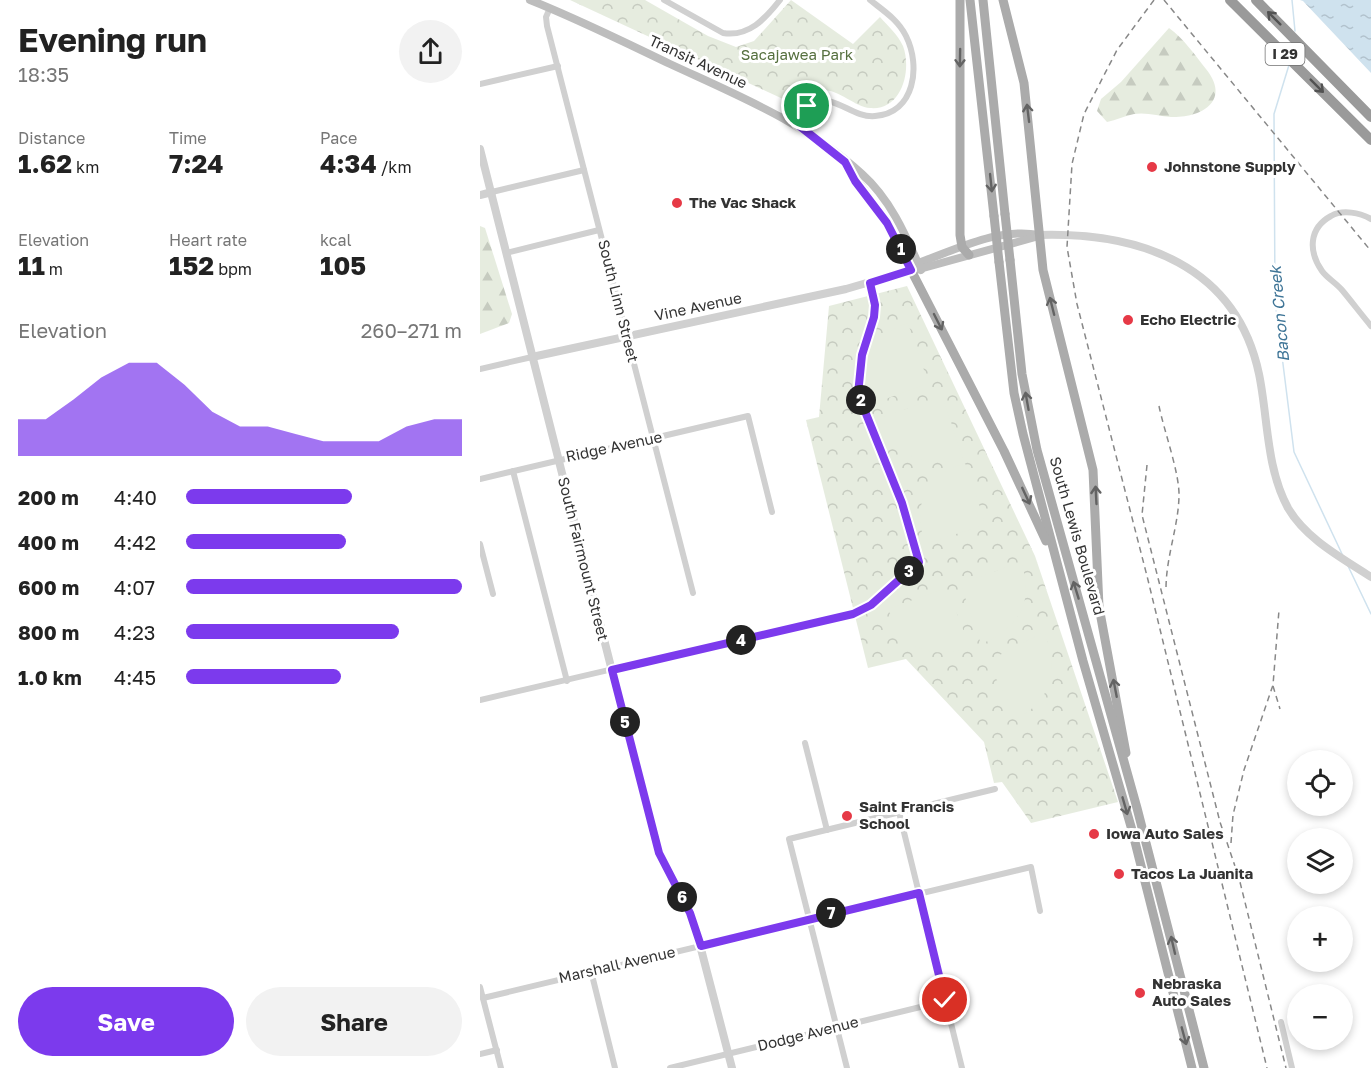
<!DOCTYPE html>
<html lang="en">
<head>
<meta charset="utf-8">
<style>
	:root { --surface:#fff; --page:#f2f2f2; --text:#222; --muted:#767676; --accent:#7c3aed }
	body { margin:0; font-family:"Golos Text",sans-serif; background:var(--page); color:var(--text); height:100vh; display:flex; flex-direction:column; font-size:22px; white-space:nowrap }
	* { box-sizing:border-box; margin:0 }
	p { font-size:20px; color:var(--muted) }
	.icon { flex:none; width:33px; height:33px; fill:none; stroke:currentColor; stroke-width:2; stroke-linecap:round; stroke-linejoin:round }
	.map { position:relative; flex:1; overflow:hidden }
	.sheet { display:flex; flex-direction:column; background:var(--surface); width:480px }
	.sheet>* { flex:none }
	.fabs { position:absolute; left:807px; top:750px; display:grid; gap:12px }
	.fabs a { display:grid; place-items:center; width:66px; height:66px; border-radius:50%; background:var(--surface); box-shadow:0 3px 9px #0003; font-size:30px }
	.pin { position:absolute; display:grid; place-items:center; width:51px; height:51px; color:#fff; margin:-26px; border:3px solid #fff; border-radius:50%; box-shadow:0 2px 6px #0007 }
	.km { position:absolute; width:30px; height:30px; margin:-15px; border-radius:50%; background:#222; color:#fff; font-size:16px; line-height:30px; text-align:center }
	.round { display:grid; place-items:center; flex:none; width:63px; height:63px; border-radius:32px; background:var(--page) }
	.head { display:flex; align-items:center; justify-content:space-between; height:102px; padding:0 18px }
	h1 { font-size:33px; font-weight:700; line-height:45px }
	.stats { display:grid; grid-template-columns:repeat(3,1fr); gap:9px; height:102px; padding:6px 18px }
	.stats div { display:grid; align-content:center }
	.stats b { font-size:26px; font-weight:700 }
	.stats small { font-size:16px; font-weight:400 }
	.stats p { font-size:16px }
	.chart { height:168px; padding:12px 18px }
	.chart p { display:flex; justify-content:space-between }
	.chart svg { width:100%; height:108px; margin-top:6px; fill:var(--accent); opacity:.7 }
	.action { display:flex; gap:12px; margin-top:auto; padding:12px 18px }
	.action a { flex:1; height:69px; border-radius:36px; background:var(--accent); color:#fff; font-size:24px; font-weight:700; line-height:69px; text-align:center }
	.action a+a { background:var(--page); color:var(--text) }
	ul { padding:0 18px; list-style:none; font-size:20px }
	li { display:grid; grid-template-columns:96px 72px 1fr; align-items:center; height:45px }
	li i { height:15px; border-radius:8px; background:var(--accent) }
	main { display:flex; flex:1; min-height:0 }
	.map>svg:first-child { display:block }
	.forest { fill:url(#forest-firs) }
	.park { fill:url(#park-crowns) }
	.garden { fill:#e6ecdf }
	.water { fill:url(#water-ripples) }
	.lines { fill:none; stroke-linecap:round; stroke-linejoin:round }
	.stream { stroke:#cfe2ee; stroke-width:1.5 }
	.minor { stroke:#d0d0d0; stroke-width:6 }
	.tertiary { stroke:#d0d0d0; stroke-width:8 }
	.secondary { stroke:#bdbdbd; stroke-width:8 }
	.primary { stroke:#ababab; stroke-width:9 }
	.motorway { stroke:#9a9a9a; stroke-width:10 }
	.rail { stroke:#888; stroke-width:1.5; stroke-dasharray:6 4.5; stroke-linecap:butt }
	.primary-bridge { stroke:#ababab; stroke-width:9 }
	.oneway { stroke:#525252 }
	.oneway2 { stroke:#636363 }
	.route-casing { stroke:#fff; stroke-width:12 }
	.route { stroke:#7c3aed; stroke-width:8 }
	.poi-dot { fill:#e63946; stroke:#fff; stroke-width:2 }
	.labels { text-anchor:middle; stroke-width:6; stroke-linejoin:round; paint-order:stroke }
	.shield { fill:#fff; stroke:#707070; stroke-width:1.5 }
	.shield-label { font-size:14px; font-weight:bold; fill:#333 }
	.park-label { font-size:15px; fill:#56703f; stroke:#fff }
	.street-label { font-size:15px; fill:#333; stroke:#fff }
	.poi-label { font-size:15px; font-weight:bold; fill:#333; stroke:#fff; text-anchor:start }
	.water-label { font-size:16px; font-style:italic; fill:#3f7597; stroke:#fff }
</style>
</head>
<body>
<main>
<section class="sheet">
<div class="head"><div><h1>Evening run</h1><p>18:35</p></div><a class="round"><svg class="icon" aria-label="share" viewBox="0 0 24 24"><path d="M12 15V3M7 8l5-5 5 5M5 13v7h14v-7"/></svg></a></div>
<div class="stats">
<div><p>Distance</p><b>1.62<small> km</small></b></div>
<div><p>Time</p><b>7:24</b></div>
<div><p>Pace</p><b>4:34<small> /km</small></b></div>
</div>
<div class="stats">
<div><p>Elevation</p><b>11<small> m</small></b></div>
<div><p>Heart rate</p><b>152<small> bpm</small></b></div>
<div><p>kcal</p><b>105</b></div>
</div>
<div class="chart"><p><span>Elevation</span>260–271 m</p>
<svg viewBox="0 0 160 44" preserveAspectRatio="none"><path d="M0 44V29L10 29L20 21L30 12L40 6L50 6L60 15L70 26L80 32L90 32L100 35L110 38L120 38L130 38L140 32L150 29L160 29V44z"/></svg>
</div>
<ul>
<li><b>200 m</b>4:40<i style="width:60%"></i></li>
<li><b>400 m</b>4:42<i style="width:58%"></i></li>
<li><b>600 m</b>4:07<i style="width:100%"></i></li>
<li><b>800 m</b>4:23<i style="width:77%"></i></li>
<li><b>1.0 km</b>4:45<i style="width:56%"></i></li>
</ul>
<div class="action"><a>Save</a><a>Share</a></div>
</section>
<div class="map">
<svg width="891" height="1068" viewBox="0 0 891 1068">
	<defs>
		<pattern id="forest-firs" width="22" height="20" patternUnits="userSpaceOnUse" patternTransform="scale(1.5)"><rect width="22" height="20" fill="#e6ecdf"/><path d="M5 1l3.5 6h-7zM16 11l3.5 6h-7z" fill="#c6cbc0"/></pattern>
		<pattern id="park-crowns" width="20" height="18" patternUnits="userSpaceOnUse" patternTransform="scale(1.5)"><rect width="20" height="18" fill="#e6ecdf"/><path d="M2 6a3 3 0 1 1 6 0M12 15a3 3 0 1 1 6 0" fill="none" stroke="#c6cbc0"/></pattern>
		<pattern id="water-ripples" width="26" height="14" patternUnits="userSpaceOnUse" patternTransform="scale(1.5)"><rect width="26" height="14" fill="#cfe2ee"/><path d="M2 4q2-2 4 0t4 0M15 11q2-2 4 0t4 0" fill="none" stroke="#b2c2cd"/></pattern>
	</defs>
	<rect width="100%" height="100%" fill="#fff"/>
	<g class="forest">
		<path d="M689,28C704,39 715,55 726,69C751,100 723,118 691,117C679,116 666,112 654,114C645,116 636,120 627,122L617,111L621,99L641,82Z"/>
		<polygon points="0,226 5,228 32,314 29,323 0,334"/>
	</g>
	<g class="park">
		<path d="M90,0H165L228,36L256,47L274,41L311,0L373,44L400,17C408,26 418,35 423,46C432,70 422,111 390,108C375,107 360,90 343,90C332,90 323,98 316,105Z"/>
		<polygon points="427,286 555,556 638,802 551,823 522,782 514,783 504,742 426,659 388,668 326,420 339,417 349,306"/>
	</g>
	<g class="garden">
		<path d="M428,323L447,379L444,385L389,405C375,368 390,335 428,323Z"/>
		<path d="M458,398L464,401L483,458C442,469 417,457 402,417Z"/>
		<path d="M485,463L504,519L501,526L445,544C432,503 445,477 485,463Z"/>
		<path d="M541,562C555,601 539,629 501,644L482,588L485,582Z"/>
		<path d="M463,589L469,592L490,648C449,659 424,650 408,609Z"/>
		<path d="M564,632C580,668 572,699 538,718L509,666L512,659Z"/>
	</g>
	<polygon class="water" points="820,0 891,0 891,73 823,1"/>
	<g class="lines">
		<g class="stream">
			<polyline points="812,0 815,31"/>
			<polyline points="811,55 813,45"/>
			<polyline points="809,65 794,114 795,300 814,452 863,556"/>
			<polyline points="868,566 891,614"/>
		</g>
		<g class="minor">
			<path d="M184,0L243,33C269,37 285,19 300,0"/>
			<polyline points="70,8 66,17 67,26 213,593"/>
			<polyline points="0,84 78,66"/>
			<path d="M317,124C322,115 327,103 338,101C357,97 374,118 395,116C435,113 441,66 426,36C418,20 404,11 390,0"/>
			<polyline points="12,192 104,170"/>
			<path d="M891,219C880,213 863,209 851,216C829,228 828,251 842,271C847,278 856,283 862,290C872,302 881,314 891,326"/>
			<polyline points="26,253 119,230"/>
			<polyline points="0,369 52,357"/>
			<polyline points="33,471 87,681"/>
			<polyline points="0,479 268,416 292,512"/>
			<polyline points="0,544 13,594"/>
			<polyline points="0,700 373,613 391,605 439,562 422,503 378,394 382,355 394,317 395,305 390,283"/>
			<polyline points="325,743 347,830"/>
			<polyline points="419,812 482,1068"/>
			<polyline points="111,971 135,1068"/>
			<polyline points="0,987 21,1068"/>
			<polyline points="3,998 551,867 560,911"/>
			<polyline points="801,1022 812,1068"/>
			<polyline points="0,1054 17,1050"/>
			<polyline points="190,1068 465,1001"/>
			<polyline points="367,1068 309,839 515,789"/>
		</g>
		<g class="tertiary">
			<polyline points="0,149 172,829 189,876 205,902 215,926 252,1068"/>
			<polyline points="0,195 12,192"/>
			<path d="M559,235C660,232 756,265 779,374C788,417 786,468 808,508C826,539 862,558 891,577"/>
			<polyline points="52,357 366,289 431,270"/>
		</g>
		<g class="secondary">
			<path d="M50,0C98,19 144,42 190,64C259,96 326,123 382,174C411,200 426,236 441,270"/>
			<polyline points="367,165 407,223 431,270"/>
			<path d="M434,266L438,263C476,250 518,227 559,235"/>
			<polyline points="436,270 559,236"/>
		</g>
		<g class="primary">
			<polyline points="480,0 480,235 482,247 489,255"/>
			<polyline points="490,0 514,216"/>
			<polyline points="503,0 525,214"/>
			<polyline points="523,0 544,83 563,270 613,470 619,607 646,753"/>
			<polyline points="530,260 542,374 557,450 657,808 724,1068"/>
			<polyline points="519,262 534,393 543,434 603,661 652,830 712,1068"/>
			<polyline points="431,270 524,451 566,541"/>
		</g>
		<g class="motorway">
			<polyline points="750,0 891,140"/>
			<polyline points="776,0 891,117"/>
		</g>
		<g class="rail">
			<polyline points="674,0 637,50 604,114 592,164 587,247 597,304 667,576 787,1068"/>
			<polyline points="684,0 891,251"/>
			<path d="M679,406C684,431 700,474 699,497C698,528 686,557 686,589"/>
			<polyline points="667,465 662,515 740,822 759,878 806,1068"/>
			<polyline points="793,686 800,709"/>
			<polyline points="751,843 753,815 764,770 793,685 799,610"/>
		</g>
		<g class="primary-bridge">
			<polyline points="525,214 530,260"/>
			<polyline points="514,216 519,262"/>
		</g>
	</g>
	<defs><path id="oneway-shaft" d="M-6 0H5M1.5-3L5.5 0L1.5 3" fill="none" stroke-width="1.6" stroke-linecap="round" stroke-linejoin="round" transform="scale(1.5)"/></defs>
	<g class="oneway">
		<use href="#oneway-shaft" transform="translate(794 18) rotate(-135)"/>
		<use href="#oneway-shaft" transform="translate(837 86) rotate(45)"/>
	</g>
	<g class="oneway2">
		<use href="#oneway-shaft" transform="translate(480 58) rotate(91)"/>
		<use href="#oneway-shaft" transform="translate(548 113) rotate(-97)"/>
		<use href="#oneway-shaft" transform="translate(511 183) rotate(84)"/>
		<use href="#oneway-shaft" transform="translate(572 306) rotate(-104)"/>
		<use href="#oneway-shaft" transform="translate(458 322) rotate(63)"/>
		<use href="#oneway-shaft" transform="translate(547 401) rotate(-100)"/>
		<use href="#oneway-shaft" transform="translate(616 495) rotate(-93)"/>
		<use href="#oneway-shaft" transform="translate(546 496) rotate(65)"/>
		<use href="#oneway-shaft" transform="translate(596 590) rotate(-107)"/>
		<use href="#oneway-shaft" transform="translate(635 688) rotate(-101)"/>
		<use href="#oneway-shaft" transform="translate(645 806) rotate(74)"/>
		<use href="#oneway-shaft" transform="translate(693 945) rotate(-103)"/>
		<use href="#oneway-shaft" transform="translate(704 1036) rotate(75)"/>
	</g>
	<g class="lines">
		<defs>
			<polyline id="route" points="327,106 317,124 365,162 375,181 407,223 431,270 390,283 395,305 394,317 382,355 378,394 422,503 439,562 391,605 373,614 132,670 179,853 210,913 221,946 439,893 465,1000"/>
		</defs>
		<use href="#route" class="route-casing"/>
		<use href="#route" class="route"/>
	</g>
	<g class="poi-dot">
		<circle cx="672" cy="167" r="6"/>
		<circle cx="197" cy="203" r="6"/>
		<circle cx="648" cy="320" r="6"/>
		<circle cx="367" cy="816" r="6"/>
		<circle cx="614" cy="834" r="6"/>
		<circle cx="639" cy="874" r="6"/>
		<circle cx="660" cy="993" r="6"/>
	</g>
	<g class="labels">
		<rect class="shield" x="785.5" y="43" width="39" height="22" rx="4.5"/>
		<g class="shield-label">
			<text x="805" y="59">I 29</text>
		</g>
		<g class="park-label">
			<text x="317" y="60">Sacajawea Park</text>
		</g>
		<g class="street-label">
			<text transform="translate(218 62) rotate(25)" y="5">Transit Avenue</text>
			<text transform="translate(138 301) rotate(76)" y="5">South Linn Street</text>
			<text transform="translate(218 307) rotate(-12)" y="5">Vine Avenue</text>
			<text transform="translate(134 447) rotate(-12)" y="5">Ridge Avenue</text>
			<text transform="translate(597 536) rotate(74)" y="5">South Lewis Boulevard</text>
			<text transform="translate(103 559) rotate(76)" y="5">South Fairmount Street</text>
			<text transform="translate(137 965) rotate(-13)" y="5">Marshall Avenue</text>
			<text transform="translate(328 1034) rotate(-14)" y="5">Dodge Avenue</text>
		</g>
		<g class="poi-label">
			<text x="684" y="172">Johnstone Supply</text>
			<text x="209" y="208">The Vac Shack</text>
			<text x="660" y="325">Echo Electric</text>
			<text x="379" y="812">Saint Francis<tspan x="379" dy="17">School</tspan></text>
			<text x="626" y="839">Iowa Auto Sales</text>
			<text x="651" y="879">Tacos La Juanita</text>
			<text x="672" y="989">Nebraska<tspan x="672" dy="17">Auto Sales</tspan></text>
		</g>
		<g class="water-label">
			<text transform="translate(799 314) rotate(-95)" y="6">Bacon Creek</text>
		</g>
	</g>
</svg>
<div class="fabs">
<a><svg class="icon" aria-label="locate" viewBox="0 0 24 24"><circle cx="12" cy="12" r="6"/><path d="M12 2v4M12 18v4M2 12h4M18 12h4"/></svg></a>
<a><svg class="icon" aria-label="layers" viewBox="0 0 24 24"><path d="M12 4l9 5-9 5-9-5zM3 14l9 5 9-5"/></svg></a>
<a>+</a>
<a>−</a>
</div>
<div class="pin" style="left:327px;top:106px;background:#1e9e55"><svg class="icon" aria-label="arrive" viewBox="0 0 24 24"><path d="M6 21V4h12l-3 4 3 4H6"/></svg></div>
<div class="pin" style="left:465px;top:1000px;background:#d93025"><svg class="icon" aria-label="check" viewBox="0 0 24 24"><path d="M5 12l5 5 9-10"/></svg></div>
<b class="km" style="left:421px;top:249px">1</b>
<b class="km" style="left:381px;top:400px">2</b>
<b class="km" style="left:429px;top:571px">3</b>
<b class="km" style="left:261px;top:640px">4</b>
<b class="km" style="left:145px;top:722px">5</b>
<b class="km" style="left:202px;top:897px">6</b>
<b class="km" style="left:351px;top:913px">7</b>
</div>
</main>
</body>
</html>
